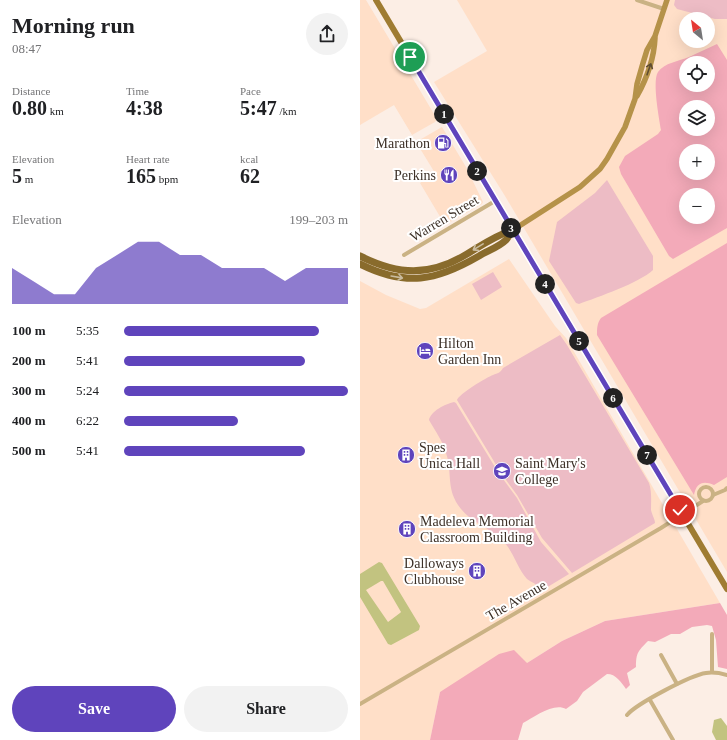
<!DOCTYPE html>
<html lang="en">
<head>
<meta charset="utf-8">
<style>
	:root { --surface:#fff; --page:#f2f2f2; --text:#202124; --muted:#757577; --accent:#5f44bc }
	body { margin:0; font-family:Georgia,serif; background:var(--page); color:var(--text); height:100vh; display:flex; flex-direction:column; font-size:15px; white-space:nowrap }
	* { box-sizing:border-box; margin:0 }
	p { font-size:13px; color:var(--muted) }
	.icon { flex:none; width:22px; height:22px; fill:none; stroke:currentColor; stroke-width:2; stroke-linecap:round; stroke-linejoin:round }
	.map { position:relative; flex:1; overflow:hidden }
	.details { display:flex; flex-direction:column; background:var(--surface); width:360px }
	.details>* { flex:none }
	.needle { width:26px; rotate:330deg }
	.buttons { position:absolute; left:319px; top:12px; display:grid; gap:8px }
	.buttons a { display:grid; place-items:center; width:36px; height:36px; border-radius:50%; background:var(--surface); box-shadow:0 4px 16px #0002; font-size:20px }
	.pin { position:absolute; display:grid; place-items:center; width:34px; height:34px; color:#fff; margin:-17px; border:2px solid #fff; border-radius:50%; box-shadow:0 1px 4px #0007 }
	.km { position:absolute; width:20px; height:20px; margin:-10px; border-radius:50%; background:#222; color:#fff; font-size:11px; line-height:20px; text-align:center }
	.round { display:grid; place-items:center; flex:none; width:42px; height:42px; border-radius:21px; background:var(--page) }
	.headline { display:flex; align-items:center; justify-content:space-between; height:68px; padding:0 12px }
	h1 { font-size:22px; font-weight:700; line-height:30px }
	.figures { display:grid; grid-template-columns:repeat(3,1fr); gap:6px; height:68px; padding:4px 12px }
	.figures div { display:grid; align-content:center }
	.figures b { font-size:20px; font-weight:700 }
	.figures small { font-size:11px; font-weight:400 }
	.figures p { font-size:11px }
	.chart { height:112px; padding:8px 12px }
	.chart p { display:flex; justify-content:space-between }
	.chart svg { width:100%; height:72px; margin-top:4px; fill:var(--accent); opacity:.7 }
	.button { display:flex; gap:8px; margin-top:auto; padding:8px 12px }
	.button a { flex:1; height:46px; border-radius:24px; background:var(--accent); color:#fff; font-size:16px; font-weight:700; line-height:46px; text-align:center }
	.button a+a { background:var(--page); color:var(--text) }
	ul { padding:0 12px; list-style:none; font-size:13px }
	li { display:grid; grid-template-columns:64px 48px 1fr; align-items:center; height:30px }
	li i { height:10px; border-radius:5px; background:var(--accent) }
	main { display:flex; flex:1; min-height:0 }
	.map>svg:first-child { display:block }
	.built { fill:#ffdfc8; fill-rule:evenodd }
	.green { fill:#edbcc5 }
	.forest { fill:#f3aab9; fill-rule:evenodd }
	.water { fill:#c2c380; fill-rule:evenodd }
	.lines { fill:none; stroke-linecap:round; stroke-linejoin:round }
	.street { stroke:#cab284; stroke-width:4 }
	.secondary { stroke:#b59249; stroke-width:5.5 }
	.primary { stroke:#9f7c32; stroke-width:6 }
	.highway { stroke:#896b2c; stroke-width:7 }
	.oneway { stroke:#604d31 }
	.oneway2 { stroke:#cabca0 }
	.route-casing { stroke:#fff; stroke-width:8 }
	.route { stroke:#5f44bc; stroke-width:5 }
	.labels { text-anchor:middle; stroke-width:4; stroke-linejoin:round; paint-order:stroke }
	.poi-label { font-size:14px; fill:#3c3027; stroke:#fff; text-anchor:start }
	.street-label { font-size:14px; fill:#3c3027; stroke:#fff }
</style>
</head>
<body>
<main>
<section class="details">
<div class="headline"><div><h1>Morning run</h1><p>08:47</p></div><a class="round"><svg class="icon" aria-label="share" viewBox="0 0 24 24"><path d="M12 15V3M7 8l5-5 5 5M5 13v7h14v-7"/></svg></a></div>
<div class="figures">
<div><p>Distance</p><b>0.80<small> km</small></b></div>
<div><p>Time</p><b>4:38</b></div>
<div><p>Pace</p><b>5:47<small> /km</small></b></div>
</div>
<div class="figures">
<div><p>Elevation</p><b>5<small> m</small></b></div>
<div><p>Heart rate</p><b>165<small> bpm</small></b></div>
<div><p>kcal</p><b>62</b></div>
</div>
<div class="chart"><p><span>Elevation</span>199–203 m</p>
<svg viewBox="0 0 160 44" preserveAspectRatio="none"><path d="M0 44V22L10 30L20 38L30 38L40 22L50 14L60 6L70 6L80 14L90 14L100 22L110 22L120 22L130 30L140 22L150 22L160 22V44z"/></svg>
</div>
<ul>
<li><b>100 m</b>5:35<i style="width:87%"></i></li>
<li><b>200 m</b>5:41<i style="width:81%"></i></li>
<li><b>300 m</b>5:24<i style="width:100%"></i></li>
<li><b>400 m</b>6:22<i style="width:51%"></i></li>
<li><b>500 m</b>5:41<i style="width:81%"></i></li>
</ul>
<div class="button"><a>Save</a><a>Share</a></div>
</section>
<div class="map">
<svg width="367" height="740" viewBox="0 0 367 740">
	<rect width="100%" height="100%" fill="#fceee5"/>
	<g class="built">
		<polygon points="0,0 6,0 77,119 75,122 52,135 34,105 0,125"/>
		<path d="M97,0H367V572L145,196L74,82L127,51ZM326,19H348V41H326ZM326,63H348V85H326ZM326,107H348V129H326ZM326,151H348V173H326ZM326,195H348V217H326Z"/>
		<polygon points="82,127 106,167 123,202 122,204 85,225 60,183 75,173 56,142"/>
		<polygon points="149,259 195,326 206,338 360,603 245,621 202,641 167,663 80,692 70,740 0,740 0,281 26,295 60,309 66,308"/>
	</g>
	<g class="green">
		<polygon points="315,0 367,0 367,19 355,19 317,9 314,5"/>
		<path d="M247,180L293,256V270C279,283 238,297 219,304L216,303L189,261L197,222L235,193Z"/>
		<polygon points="133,272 142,287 121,300 112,284"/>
		<path d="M200,335L207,345L289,483C292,492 291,501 291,510C292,515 295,519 295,523L212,573L182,538L157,495L141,473L97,400C99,394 127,377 133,375C138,373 140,373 143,368Z"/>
		<path d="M94,402L96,403L99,408L138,472L157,498L181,542L209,574L176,594L175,591L178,588C175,582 172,583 167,579C157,568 153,550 142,540C130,528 111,522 101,509C85,489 93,473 86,453C83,441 75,431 69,420C71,411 85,404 94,402Z"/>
	</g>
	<g class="forest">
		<path d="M357,44L367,60V228L313,259L309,256L261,174L259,167L265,156L298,134L301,130C299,118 292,81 298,72C304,63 319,61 329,57C338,53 348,48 357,44ZM326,63H348V85H326ZM326,107H348V129H326ZM326,151H348V173H326ZM326,195H348V217H326Z"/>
		<path d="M367,243V477L354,485C343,480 336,483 334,495L237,335C237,329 237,323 241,318Z"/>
		<path d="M360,603L367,615V669L358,667L356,640L352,626L347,625L332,627L320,634H311L295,642L288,641C278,651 276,653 276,667L267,673L270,685L266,689C261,682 256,674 247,674L223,692L217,701L206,709C194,702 174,717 163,723L158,740H70L80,692L139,654L154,650L167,663L202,641L245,621Z"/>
	</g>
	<g class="water">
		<path d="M19,562L22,563L60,626L59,630L31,645L28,644L0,597V574ZM21,581H23L41,612L40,613L28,622L6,590Z"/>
		<polygon points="361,718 367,726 367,740 356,740 352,732 354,720"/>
	</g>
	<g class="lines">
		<g class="street">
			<polyline points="277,0 304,9"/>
			<polyline points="44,255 135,201"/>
			<circle cx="346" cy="494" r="7"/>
			<polyline points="353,495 365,490 367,488"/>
			<polyline points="352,634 352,672"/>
			<polyline points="301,655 317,684"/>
			<polyline points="290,700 313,740"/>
			<polyline points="0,704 301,528 343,501"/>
			<path d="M267,715C276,704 331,675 346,673C353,672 360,673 367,675"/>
		</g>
		<g class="secondary">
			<path d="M277,96C287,78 294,59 295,38"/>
			<polyline points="153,230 220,187 240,169 247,159 265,127 275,99 277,84 283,63 287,50 295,36 307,0"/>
		</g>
		<polyline class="primary" points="16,0 367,589"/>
		<g class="highway">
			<path d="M0,256C38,275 69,277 107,254C122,245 136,235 153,230"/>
			<path d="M0,264C46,287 76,281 119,256C127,251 139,247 146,240C148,238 150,233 153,230"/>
		</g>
	</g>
	<defs><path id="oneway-shaft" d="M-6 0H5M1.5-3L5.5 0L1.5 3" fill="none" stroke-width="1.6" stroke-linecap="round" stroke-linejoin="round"/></defs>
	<use class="oneway" href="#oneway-shaft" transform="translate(289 69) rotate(-71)"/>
	<g class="oneway2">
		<use href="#oneway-shaft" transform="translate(118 247) rotate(149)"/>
		<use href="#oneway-shaft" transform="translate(37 277) rotate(10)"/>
	</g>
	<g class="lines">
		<defs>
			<polyline id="route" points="50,57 320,510"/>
		</defs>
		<use href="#route" class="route-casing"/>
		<use href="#route" class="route"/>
	</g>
	<defs>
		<symbol id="fuel-disc" viewBox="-11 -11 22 22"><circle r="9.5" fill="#5f44bc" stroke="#fff"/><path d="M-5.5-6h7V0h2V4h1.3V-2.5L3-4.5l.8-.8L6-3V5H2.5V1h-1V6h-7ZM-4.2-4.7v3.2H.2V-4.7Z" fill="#fff"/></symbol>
		<symbol id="restaurant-disc" viewBox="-11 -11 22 22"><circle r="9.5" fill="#5f44bc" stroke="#fff"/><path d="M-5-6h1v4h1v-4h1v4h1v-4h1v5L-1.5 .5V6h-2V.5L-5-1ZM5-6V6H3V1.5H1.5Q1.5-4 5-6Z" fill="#fff"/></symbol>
		<symbol id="hotel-disc" viewBox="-11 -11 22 22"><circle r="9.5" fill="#5f44bc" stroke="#fff"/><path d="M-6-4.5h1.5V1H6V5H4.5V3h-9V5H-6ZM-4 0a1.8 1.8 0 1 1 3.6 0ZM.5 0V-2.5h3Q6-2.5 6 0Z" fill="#fff"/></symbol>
		<symbol id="building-disc" viewBox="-11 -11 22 22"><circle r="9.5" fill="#5f44bc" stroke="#fff"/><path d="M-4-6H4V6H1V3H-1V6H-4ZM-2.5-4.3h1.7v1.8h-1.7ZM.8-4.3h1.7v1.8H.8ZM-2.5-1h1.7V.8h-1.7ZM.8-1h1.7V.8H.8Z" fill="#fff"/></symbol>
		<symbol id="university-disc" viewBox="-11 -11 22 22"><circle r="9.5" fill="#5f44bc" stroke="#fff"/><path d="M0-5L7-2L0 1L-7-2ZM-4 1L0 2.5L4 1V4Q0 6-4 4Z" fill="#fff"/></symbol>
	</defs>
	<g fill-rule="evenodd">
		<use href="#fuel-disc" x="73" y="133" width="20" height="20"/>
		<use href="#restaurant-disc" x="79" y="165" width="20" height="20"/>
		<use href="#hotel-disc" x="55" y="341" width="20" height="20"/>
		<use href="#building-disc" x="36" y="445" width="20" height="20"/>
		<use href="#university-disc" x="132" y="461" width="20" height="20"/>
		<use href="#building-disc" x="37" y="519" width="20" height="20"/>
		<use href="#building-disc" x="107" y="561" width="20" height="20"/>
	</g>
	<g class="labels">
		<g class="poi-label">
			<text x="70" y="148" text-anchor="end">Marathon</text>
			<text x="76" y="180" text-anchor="end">Perkins</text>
			<text x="78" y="348">Hilton<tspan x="78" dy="16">Garden Inn</tspan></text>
			<text x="59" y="452">Spes<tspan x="59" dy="16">Unica Hall</tspan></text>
			<text x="155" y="468">Saint Mary's<tspan x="155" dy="16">College</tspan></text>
			<text x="60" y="526">Madeleva Memorial<tspan x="60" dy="16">Classroom Building</tspan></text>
			<text x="104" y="568" text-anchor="end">Dalloways<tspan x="104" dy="16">Clubhouse</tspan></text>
		</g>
		<g class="street-label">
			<text transform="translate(84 218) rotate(-31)" y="5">Warren Street</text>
			<text transform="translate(156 600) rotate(-30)" y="5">The Avenue</text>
		</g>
	</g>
</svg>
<div class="buttons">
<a><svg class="needle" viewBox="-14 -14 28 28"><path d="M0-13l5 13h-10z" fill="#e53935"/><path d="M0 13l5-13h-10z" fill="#757577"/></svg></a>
<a><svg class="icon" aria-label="locate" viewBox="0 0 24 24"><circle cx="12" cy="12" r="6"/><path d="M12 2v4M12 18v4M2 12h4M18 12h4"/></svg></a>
<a><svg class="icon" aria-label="layers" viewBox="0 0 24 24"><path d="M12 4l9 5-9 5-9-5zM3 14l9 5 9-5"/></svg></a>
<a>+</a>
<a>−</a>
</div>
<div class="pin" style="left:50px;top:57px;background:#1e9e55"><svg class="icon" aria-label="arrive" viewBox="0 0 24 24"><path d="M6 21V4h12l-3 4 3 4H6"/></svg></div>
<div class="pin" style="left:320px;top:510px;background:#d93025"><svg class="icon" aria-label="check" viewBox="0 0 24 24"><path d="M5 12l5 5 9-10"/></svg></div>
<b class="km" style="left:84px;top:114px">1</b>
<b class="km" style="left:117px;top:171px">2</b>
<b class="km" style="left:151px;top:228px">3</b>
<b class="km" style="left:185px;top:284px">4</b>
<b class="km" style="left:219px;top:341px">5</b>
<b class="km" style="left:253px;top:398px">6</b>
<b class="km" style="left:287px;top:455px">7</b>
</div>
</main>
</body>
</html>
